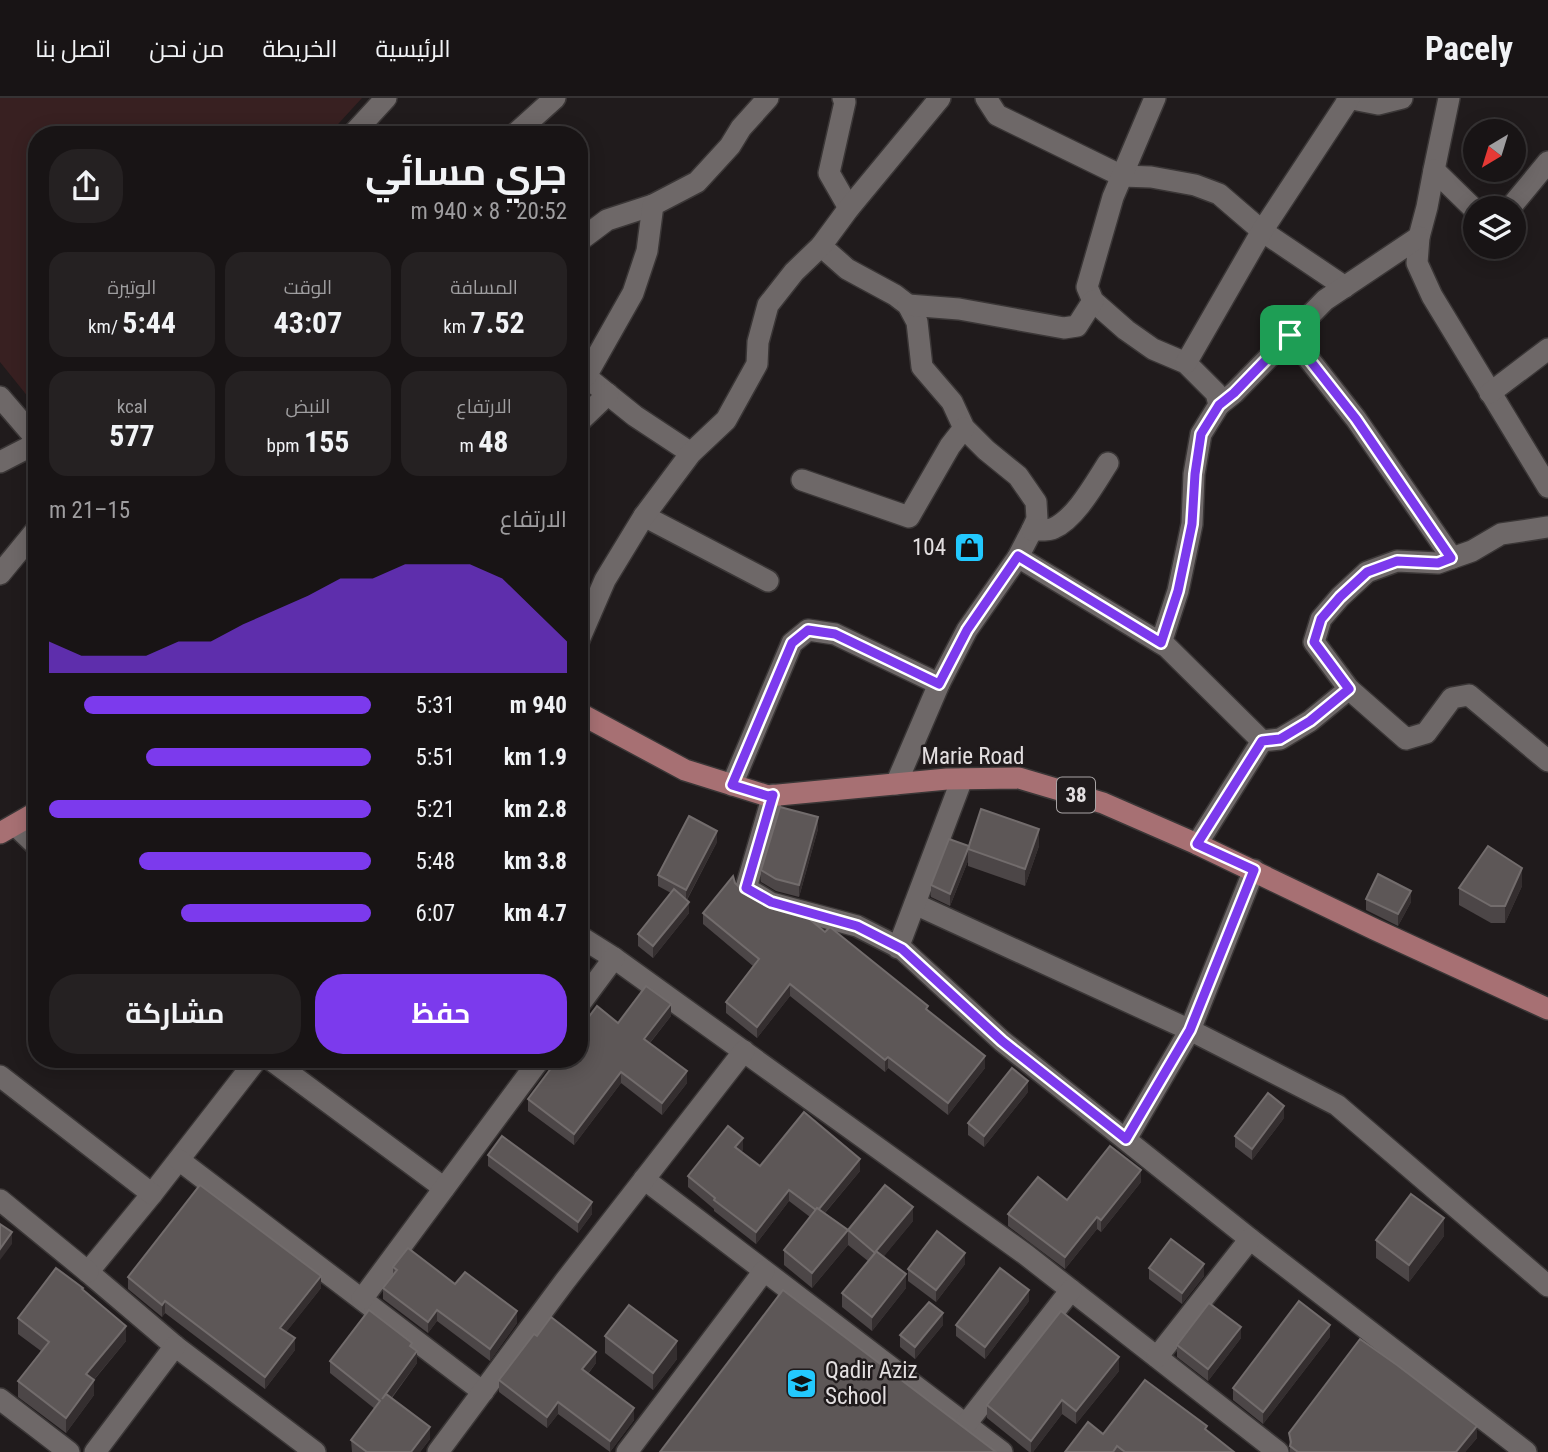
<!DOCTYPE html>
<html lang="ar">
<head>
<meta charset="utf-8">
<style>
	:root { --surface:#181415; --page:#252122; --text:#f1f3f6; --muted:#9f9ea0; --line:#363334; --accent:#7c3aed }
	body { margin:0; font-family:"Roboto Condensed",Cairo,sans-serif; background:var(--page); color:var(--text); direction:rtl; height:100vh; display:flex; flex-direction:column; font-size:26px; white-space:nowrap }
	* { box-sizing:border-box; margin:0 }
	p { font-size:23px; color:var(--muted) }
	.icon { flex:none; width:38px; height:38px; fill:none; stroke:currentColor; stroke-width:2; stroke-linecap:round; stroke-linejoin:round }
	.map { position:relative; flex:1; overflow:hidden; direction:ltr }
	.drawer { position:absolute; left:28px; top:28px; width:560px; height:942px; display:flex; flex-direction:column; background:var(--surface); border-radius:28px; box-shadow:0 4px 18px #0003,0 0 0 2px var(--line); direction:rtl }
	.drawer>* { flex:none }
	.needle { width:46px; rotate:218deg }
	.tools { position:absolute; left:1463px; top:21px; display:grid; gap:14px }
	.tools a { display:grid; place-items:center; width:63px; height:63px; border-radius:50%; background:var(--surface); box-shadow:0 4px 18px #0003,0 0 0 2px var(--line); font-size:35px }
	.pin { position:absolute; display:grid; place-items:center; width:60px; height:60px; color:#fff; margin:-30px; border-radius:14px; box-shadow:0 4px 10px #0006 }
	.round { display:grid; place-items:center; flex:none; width:74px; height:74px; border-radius:28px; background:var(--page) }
	.headline { display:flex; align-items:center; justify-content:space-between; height:119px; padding:0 21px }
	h1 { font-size:38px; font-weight:700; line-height:52px }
	.stats { display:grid; grid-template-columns:repeat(3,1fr); gap:10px; height:119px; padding:7px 21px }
	.stats div { display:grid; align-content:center; border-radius:18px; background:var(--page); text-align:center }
	.stats b { font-size:30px; font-weight:700 }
	.stats small { font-size:19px; font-weight:400 }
	.stats p { font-size:19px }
	.chart { height:196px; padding:14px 21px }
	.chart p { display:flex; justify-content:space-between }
	.chart svg { width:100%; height:126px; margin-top:7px; fill:var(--accent); opacity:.7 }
	.primary-button { display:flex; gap:14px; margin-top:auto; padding:14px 21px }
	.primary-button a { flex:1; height:80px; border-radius:28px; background:var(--accent); color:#fff; font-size:28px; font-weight:700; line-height:80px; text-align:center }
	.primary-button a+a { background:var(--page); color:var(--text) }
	ul { padding:0 21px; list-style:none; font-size:23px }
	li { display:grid; grid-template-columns:112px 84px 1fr; align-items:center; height:52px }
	li i { height:18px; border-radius:9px; background:var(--accent) }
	header { display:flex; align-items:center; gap:42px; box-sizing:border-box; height:98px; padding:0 35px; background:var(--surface); border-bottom:2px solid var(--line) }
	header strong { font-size:33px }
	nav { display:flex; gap:38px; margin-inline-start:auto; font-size:24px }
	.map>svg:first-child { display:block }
	.green { fill:#382021 }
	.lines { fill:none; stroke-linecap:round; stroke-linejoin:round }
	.minor-casing { stroke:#3a3636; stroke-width:24 }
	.primary-casing { stroke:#3a3636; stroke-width:24 }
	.minor { stroke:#6e6868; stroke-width:21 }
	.primary { stroke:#a77073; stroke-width:21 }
	.wall { fill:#4c4647 }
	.shaded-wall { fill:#342e2f }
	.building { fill:#5d5757; stroke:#726c6c; stroke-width:2 }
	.route-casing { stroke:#fff; stroke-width:14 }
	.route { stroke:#7c3aed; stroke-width:9 }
	.labels { text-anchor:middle; stroke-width:5; stroke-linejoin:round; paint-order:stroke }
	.shield { fill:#201b1c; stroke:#a8a4a5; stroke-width:2 }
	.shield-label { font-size:21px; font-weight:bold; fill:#e3dfe0 }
	.poi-label { font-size:23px; fill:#e3dfe0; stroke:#201b1c; text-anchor:end }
	.street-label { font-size:23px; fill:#e3dfe0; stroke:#201b1c }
</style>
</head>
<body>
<header>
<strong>Pacely</strong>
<nav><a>الرئيسية</a><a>الخريطة</a><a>من نحن</a><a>اتصل بنا</a></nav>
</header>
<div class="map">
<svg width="1548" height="1354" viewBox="0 0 1548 1354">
	<rect width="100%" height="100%" fill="#201b1c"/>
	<polygon class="green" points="0,0 362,0 328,37 37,37 37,310 0,264"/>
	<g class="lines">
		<defs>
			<g id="minor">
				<polyline points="843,0 845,4 829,75 849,110"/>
				<polyline points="986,0 997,17 1122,78 1151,79 1195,87 1219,96 1262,133 1345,189"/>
				<polyline points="1155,0 1113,99 1087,189 1093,203 1126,232 1153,251 1186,265 1216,295 1219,307 1201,336 1194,376 1192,426 1178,493 1161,545"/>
				<polyline points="1347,0 1378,6 1402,0"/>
				<polyline points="1449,0 1434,72 1427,109 1419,139 1417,165 1432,198 1548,389"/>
				<polyline points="352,37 386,0"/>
				<polyline points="514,37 555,0"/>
				<polyline points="1434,72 1475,112"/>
				<polyline points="1510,110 1548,64"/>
				<polyline points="579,143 607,122 653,107"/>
				<polyline points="821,148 847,171 895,197 908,207 917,224 922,269 952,304 964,330 986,352 1018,378 1036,404 1037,421 1032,432 1018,459 967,532 939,586 896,686"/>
				<polyline points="908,207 959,211 1064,230 1077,228 1093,203"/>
				<polyline points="1290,237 1356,321 1452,460"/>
				<polyline points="1186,265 1262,133 1349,1"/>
				<polyline points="579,273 635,318 691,355"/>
				<polyline points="586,278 633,195 647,153 653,107 697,84 730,48 741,30 768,0"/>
				<polyline points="1490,295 1548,251"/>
				<polyline points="0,299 37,342"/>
				<polyline points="1219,307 1234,295 1325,202 1419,139"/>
				<polyline points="579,324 608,296"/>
				<polyline points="0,364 37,345"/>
				<polyline points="802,382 909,419 950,348 964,330"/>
				<polyline points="644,418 768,483"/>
				<polyline points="1548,429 1501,436 1472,453 1438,465 1397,463 1367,474 1340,499 1321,521 1314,544 1349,591 1406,641 1426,635 1452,600 1469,597 1548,663"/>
				<path d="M1032,432C1038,432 1048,433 1054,430C1076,420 1095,385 1108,365"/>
				<polyline points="1018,459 1167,549 1262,643"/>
				<polyline points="0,476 37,431"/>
				<polyline points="579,542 605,482 644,418 691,355 726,322 757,266 758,244 768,207 794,174 821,148 849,110 940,0"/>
				<polyline points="732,687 792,545 808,532 835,536 939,586"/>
				<polyline points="773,697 746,790 771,805 857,828 902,851 1002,943 1250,1141 1526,1354"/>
				<polyline points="15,727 37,748"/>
				<polyline points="1197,746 1262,643 1280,641 1310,623 1349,591"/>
				<polyline points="915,806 1190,932 1337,1007 1548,1188"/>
				<polyline points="579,838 614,860 1025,1156 1278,1354"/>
				<polyline points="898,850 962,681"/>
				<polyline points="579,907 614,860"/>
				<polyline points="257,961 152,1096 88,1174 175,1248 315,1354"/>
				<polyline points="270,961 444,1090"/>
				<polyline points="0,978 152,1096"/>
				<polyline points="1126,1041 1190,932 1254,772"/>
				<polyline points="179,1062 483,1294"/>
				<polyline points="644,1081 1002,1354"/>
				<polyline points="0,1102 88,1174"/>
				<polyline points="362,1201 540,961"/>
				<polyline points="1157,1259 1250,1141"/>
				<polyline points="0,1301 69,1354"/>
				<polyline points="966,1326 1071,1192"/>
				<polyline points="95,1354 175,1248"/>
				<polyline points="438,1354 565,1183 744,953"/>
				<polyline points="627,1354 764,1173"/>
			</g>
			<g id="primary">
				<polyline points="579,615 685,672 768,698 947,681 1019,680 1103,705 1197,746 1374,831 1548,911"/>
				<polyline points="0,735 37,714"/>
			</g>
		</defs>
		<use href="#minor" class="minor-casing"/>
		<use href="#primary" class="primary-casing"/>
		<use href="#minor" class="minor"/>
		<use href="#primary" class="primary"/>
	</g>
	<g class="wall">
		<polygon points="818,731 799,799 776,793 761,784 761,772"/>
		<polygon points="717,744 687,802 689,815 653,860 638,848 638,836 671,795 658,788 658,777"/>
		<polygon points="969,748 1039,748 1025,788 968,768 968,763 950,808 931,799 931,787"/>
		<polygon points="735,785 739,789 765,805 825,834 928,913 985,970 948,1017 888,970 885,974 790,898 757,940 726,915 726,904 753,868 703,826 703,815"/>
		<polygon points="1522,788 1505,825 1491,825 1459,807 1459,790"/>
		<polygon points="1366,801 1411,804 1398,828 1366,812"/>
		<polygon points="671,918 650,945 687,985 662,1017 621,985 574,1047 528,1013 528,1001 618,925"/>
		<polygon points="1028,994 984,1049 968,1037 968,1025"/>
		<polygon points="1284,1020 1252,1062 1235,1049 1235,1038"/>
		<polygon points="743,1052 741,1054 760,1068 860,1073 825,1115 848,1132 913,1123 883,1159 906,1190 872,1233 842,1209 842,1195 868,1163 848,1147 812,1190 784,1167 784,1152 810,1119 789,1103 756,1146 714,1113 714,1111 688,1089 688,1078"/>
		<polygon points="488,1057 592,1116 578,1135 488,1068"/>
		<polygon points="1141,1084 1101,1134 1097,1131 1065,1171 1008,1128 1008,1116"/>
		<polygon points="1444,1138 1409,1184 1376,1160 1376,1142"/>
		<polygon points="965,1166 936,1204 908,1183 908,1171"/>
		<polygon points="393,1169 455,1186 517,1225 490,1263 437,1223 428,1235 383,1201 383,1190 393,1176"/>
		<polygon points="1149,1170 1204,1178 1182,1206 1149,1181"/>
		<polygon points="128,1179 321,1190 286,1234 295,1252 265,1291 165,1215 162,1219 128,1191"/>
		<polygon points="83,1192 126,1243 94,1282 94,1297 66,1335 18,1299 18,1283 41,1253 18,1236 18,1220"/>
		<polygon points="1029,1203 985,1261 956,1238 956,1227"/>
		<polygon points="943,1227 915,1261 900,1249 900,1237"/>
		<polygon points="537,1238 596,1265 588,1276 634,1322 610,1354 558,1316 547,1330 499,1294 499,1282"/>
		<polygon points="605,1238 677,1261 653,1292 605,1255"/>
		<polygon points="1330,1239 1263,1326 1233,1302 1233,1290"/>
		<polygon points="1241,1240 1208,1283 1177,1259 1177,1247"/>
		<polygon points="412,1250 417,1265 392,1300 430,1341 420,1354 352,1354 351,1342 375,1311 330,1275 330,1263"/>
		<polygon points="1119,1273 1076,1326 1062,1316 1033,1354 1029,1354 987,1320 987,1307"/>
		<polygon points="1207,1333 1234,1354 1065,1354 1103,1336"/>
		<polygon points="1289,1335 1477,1340 1465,1354 1290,1354"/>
	</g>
	<g class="shaded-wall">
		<polygon points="818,719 818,731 799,799 799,787"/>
		<polygon points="1039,731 1039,748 1025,788 1025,771"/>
		<polygon points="717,733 717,744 686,803 686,792"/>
		<polygon points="968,752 968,763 950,808 950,796"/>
		<polygon points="1522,770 1522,788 1505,825 1505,808"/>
		<polygon points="1411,793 1411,804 1398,828 1398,816"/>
		<polygon points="689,804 689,815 653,860 653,848"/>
		<polygon points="790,886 790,898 757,940 757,929"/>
		<polygon points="671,906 671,918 644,952 644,941"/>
		<polygon points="985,958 985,970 948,1017 948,1005"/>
		<polygon points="888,959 888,970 885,974 885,962"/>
		<polygon points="687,973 687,985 662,1017 662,1005"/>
		<polygon points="621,974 621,985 574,1047 574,1036"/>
		<polygon points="1028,983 1028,994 984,1049 984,1038"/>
		<polygon points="1284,1008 1284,1020 1252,1062 1252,1051"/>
		<polygon points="743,1040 743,1052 735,1061 735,1049"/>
		<polygon points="860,1061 860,1073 817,1124 817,1113"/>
		<polygon points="1141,1072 1141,1084 1101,1134 1101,1122"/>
		<polygon points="789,1092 789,1103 756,1146 756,1134"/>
		<polygon points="592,1104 592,1116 578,1135 578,1124"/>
		<polygon points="913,1109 913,1123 876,1168 876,1153"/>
		<polygon points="1097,1119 1097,1131 1065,1171 1065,1159"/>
		<polygon points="1444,1120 1444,1138 1409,1184 1409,1167"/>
		<polygon points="848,1132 848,1147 812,1190 812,1175"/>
		<polygon points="12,1134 12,1146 0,1162 0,1151"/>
		<polygon points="965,1155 965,1166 936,1204 936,1192"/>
		<polygon points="1204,1166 1204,1178 1182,1206 1182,1195"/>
		<polygon points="906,1176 906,1190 872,1233 872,1219"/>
		<polygon points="321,1178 321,1190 280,1242 280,1230"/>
		<polygon points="1029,1192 1029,1203 985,1261 985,1249"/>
		<polygon points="165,1203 165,1215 162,1219 162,1207"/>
		<polygon points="437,1212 437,1223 428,1235 428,1224"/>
		<polygon points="517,1213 517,1225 490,1263 490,1251"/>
		<polygon points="943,1215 943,1227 915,1261 915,1249"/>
		<polygon points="1330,1227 1330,1239 1263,1326 1263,1314"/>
		<polygon points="126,1228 126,1243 86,1291 86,1276"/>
		<polygon points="1241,1229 1241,1240 1208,1283 1208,1271"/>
		<polygon points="295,1240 295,1252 265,1291 265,1279"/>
		<polygon points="677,1243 677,1261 653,1292 653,1275"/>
		<polygon points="417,1253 417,1265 382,1312 382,1301"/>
		<polygon points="596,1254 596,1265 582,1283 582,1271"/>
		<polygon points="1119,1259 1119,1273 1076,1326 1076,1313"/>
		<polygon points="94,1282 94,1297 66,1335 66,1320"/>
		<polygon points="1062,1302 1062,1316 1033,1354 1031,1354 1031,1343"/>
		<polygon points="558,1304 558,1316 547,1330 547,1319"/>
		<polygon points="634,1310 634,1322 610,1354 610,1343"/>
		<polygon points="1477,1328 1477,1340 1465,1354 1456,1354"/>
		<polygon points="430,1329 430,1341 420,1354 411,1354"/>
	</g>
	<g class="building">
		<polygon points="780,709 818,719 799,787 776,781 761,772"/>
		<polygon points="981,711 1039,731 1025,771 968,751"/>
		<polygon points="689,718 717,733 686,792 658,777"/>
		<polygon points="949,741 969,748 950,796 931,787"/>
		<polygon points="1488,748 1522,770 1505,808 1491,808 1459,790"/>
		<polygon points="1378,776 1411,793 1398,816 1366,801"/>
		<polygon points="733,778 735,785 739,789 765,805 802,815 825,834 830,829 928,908 926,911 985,958 948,1005 888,959 885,962 790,886 757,929 726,904 759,861 703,815"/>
		<polygon points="674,791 689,804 653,848 638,836"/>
		<polygon points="646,888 671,906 644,941 687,973 662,1005 621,974 574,1036 528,1001 558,961 579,961 579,932 597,908 618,925"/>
		<polygon points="1012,970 1028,983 984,1038 968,1025"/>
		<polygon points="1268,995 1284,1008 1252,1051 1235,1038"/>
		<polygon points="804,1014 860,1061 819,1111 817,1110 816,1112 789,1092 756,1134 714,1102 715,1100 688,1078 728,1028 743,1040 735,1049 760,1068"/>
		<polygon points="502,1038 592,1104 578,1124 488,1057"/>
		<polygon points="1110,1048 1141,1072 1101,1122 1097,1119 1065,1159 1008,1116 1038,1079 1067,1102"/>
		<polygon points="200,1087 321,1178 280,1230 295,1240 265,1279 165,1203 162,1207 128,1179"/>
		<polygon points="885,1087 913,1109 876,1153 906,1176 872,1219 842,1195 875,1155 848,1132"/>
		<polygon points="1411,1096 1444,1120 1409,1167 1376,1142"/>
		<polygon points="817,1110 848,1132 812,1175 784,1152"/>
		<polygon points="0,1126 12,1134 0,1151"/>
		<polygon points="937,1133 965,1155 936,1192 908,1171"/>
		<polygon points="1171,1141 1204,1166 1182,1195 1149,1170"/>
		<polygon points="408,1150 455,1186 465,1174 517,1213 490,1251 437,1212 428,1224 383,1190 397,1172 393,1169"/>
		<polygon points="56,1170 83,1190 82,1191 126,1228 86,1276 94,1282 66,1320 18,1283 49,1244 18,1220"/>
		<polygon points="1000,1170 1029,1192 985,1249 956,1227"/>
		<polygon points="783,1192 996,1354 660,1354"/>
		<polygon points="1299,1203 1330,1227 1263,1314 1233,1290"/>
		<polygon points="929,1204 943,1215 915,1249 900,1237"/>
		<polygon points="1209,1205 1241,1229 1208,1271 1177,1247"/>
		<polygon points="629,1207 677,1243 653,1275 605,1238"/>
		<polygon points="369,1212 412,1245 410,1248 417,1253 382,1301 386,1296 430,1329 411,1354 367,1354 351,1342 380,1303 330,1263"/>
		<polygon points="1061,1213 1119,1259 1076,1313 1062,1302 1031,1343 987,1307"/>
		<polygon points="551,1219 596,1254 582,1271 634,1310 610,1343 558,1304 547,1319 499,1282 534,1236 537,1238"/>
		<polygon points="1360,1241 1397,1267 1477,1328 1456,1354 1298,1354 1290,1348 1291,1344 1289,1335"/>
		<polygon points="1145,1282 1207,1328 1205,1331 1234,1354 1125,1354 1117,1348 1113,1354 1065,1354 1088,1324 1103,1336"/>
	</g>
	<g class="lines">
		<defs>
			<polygon id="route" points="1290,237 1356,321 1451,460 1438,465 1397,463 1367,474 1340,499 1321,521 1314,544 1349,591 1310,623 1280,641 1262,643 1197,746 1254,772 1190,932 1126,1041 1002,943 902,851 857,828 771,804 746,790 773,697 768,698 732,687 792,545 808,532 835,536 939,586 967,532 1018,458 1161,545 1178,493 1192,426 1195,376 1201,336 1219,307 1234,295"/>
		</defs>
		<use href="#route" class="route-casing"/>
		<use href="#route" class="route"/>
	</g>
	<defs>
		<symbol id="shop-square" viewBox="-11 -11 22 22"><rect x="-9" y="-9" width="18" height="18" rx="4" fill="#23c9fe" stroke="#201b1c"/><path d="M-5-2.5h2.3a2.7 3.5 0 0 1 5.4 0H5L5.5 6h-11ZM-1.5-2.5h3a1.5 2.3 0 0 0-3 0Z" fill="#111"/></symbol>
		<symbol id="school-square" viewBox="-11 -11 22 22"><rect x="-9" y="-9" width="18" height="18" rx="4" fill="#23c9fe" stroke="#201b1c"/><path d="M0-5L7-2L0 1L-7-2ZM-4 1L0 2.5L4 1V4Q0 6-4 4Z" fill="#111"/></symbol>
	</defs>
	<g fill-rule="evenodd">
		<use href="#shop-square" x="952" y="432" width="35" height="35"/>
		<use href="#school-square" x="784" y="1268" width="35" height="35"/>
	</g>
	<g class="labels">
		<rect class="shield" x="1057" y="679.5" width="38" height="35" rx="5"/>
		<g class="shield-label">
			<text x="1076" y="704">38</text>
		</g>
		<g class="poi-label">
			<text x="946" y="457">104</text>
			<text x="825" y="1280" text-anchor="start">Qadir Aziz<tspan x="825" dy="26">School</tspan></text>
		</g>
		<g class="street-label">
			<text x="973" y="666">Marie Road</text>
		</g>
	</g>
</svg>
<div class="tools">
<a><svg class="needle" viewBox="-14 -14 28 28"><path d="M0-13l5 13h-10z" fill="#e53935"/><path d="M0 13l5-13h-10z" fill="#9f9ea0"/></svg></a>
<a><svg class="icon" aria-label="layers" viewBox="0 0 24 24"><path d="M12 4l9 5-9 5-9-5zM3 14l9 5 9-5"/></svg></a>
</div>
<div class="pin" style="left:1290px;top:237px;background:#1e9e55"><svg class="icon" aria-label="arrive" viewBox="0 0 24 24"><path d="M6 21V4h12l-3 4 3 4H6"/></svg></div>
<section class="drawer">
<div class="headline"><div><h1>جري مسائي</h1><p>20:52 · 8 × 940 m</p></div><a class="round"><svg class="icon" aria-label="share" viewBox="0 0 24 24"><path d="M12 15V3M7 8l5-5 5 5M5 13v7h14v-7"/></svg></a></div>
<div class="stats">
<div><p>المسافة</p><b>7.52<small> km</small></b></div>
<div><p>الوقت</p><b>43:07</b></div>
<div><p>الوتيرة</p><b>5:44<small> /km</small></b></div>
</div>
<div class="stats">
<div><p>الارتفاع</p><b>48<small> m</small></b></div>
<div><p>النبض</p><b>155<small> bpm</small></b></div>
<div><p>kcal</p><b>577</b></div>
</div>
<div class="chart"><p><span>الارتفاع</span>15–21 m</p>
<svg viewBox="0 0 160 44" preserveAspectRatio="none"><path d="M0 44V33L10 38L20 38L30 38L40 33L50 33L60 27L70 22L80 17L90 11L100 11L110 6L120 6L130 6L140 11L150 22L160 33V44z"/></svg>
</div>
<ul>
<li><b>940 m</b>5:31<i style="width:89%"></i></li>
<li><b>1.9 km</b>5:51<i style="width:70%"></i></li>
<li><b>2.8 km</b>5:21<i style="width:100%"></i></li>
<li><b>3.8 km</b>5:48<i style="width:72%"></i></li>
<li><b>4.7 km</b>6:07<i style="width:59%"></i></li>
</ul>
<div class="primary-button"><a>حفظ</a><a>مشاركة</a></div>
</section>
</div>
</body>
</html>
